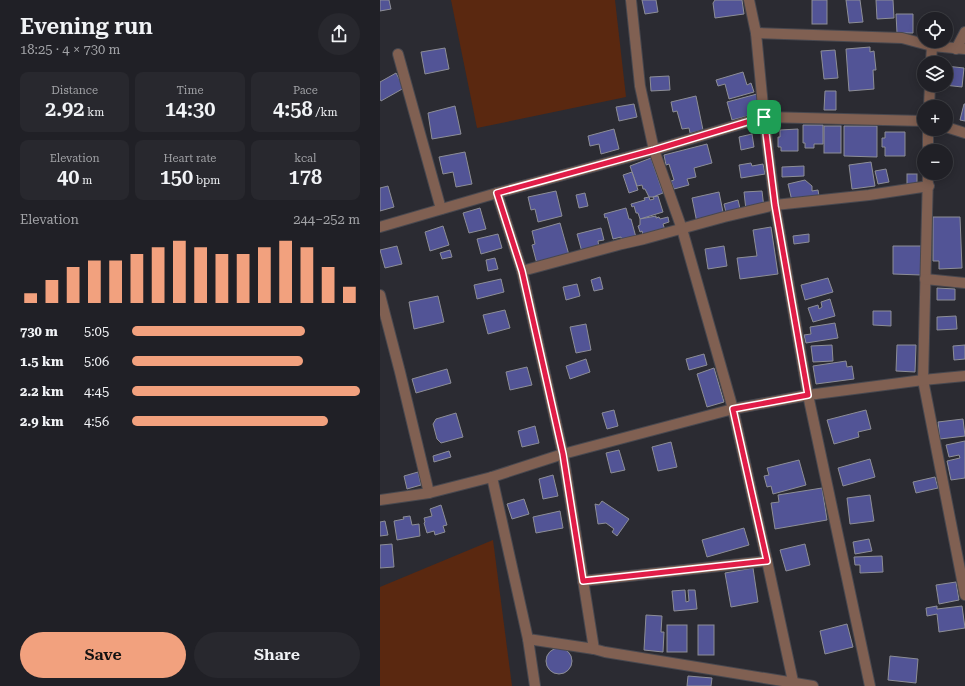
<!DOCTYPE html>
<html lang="en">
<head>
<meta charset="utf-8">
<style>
	:root { --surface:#202026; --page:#28282e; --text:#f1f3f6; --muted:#a2a3a7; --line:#3d3e43; --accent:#f2a17e }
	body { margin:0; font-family:"Roboto Serif",serif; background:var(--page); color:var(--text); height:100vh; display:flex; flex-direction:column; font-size:15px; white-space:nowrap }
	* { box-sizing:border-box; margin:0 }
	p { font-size:13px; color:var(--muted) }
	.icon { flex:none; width:22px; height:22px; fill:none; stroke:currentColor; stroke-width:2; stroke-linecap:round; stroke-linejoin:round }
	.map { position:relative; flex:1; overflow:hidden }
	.drawer { display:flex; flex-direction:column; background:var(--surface); width:380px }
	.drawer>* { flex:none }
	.buttons { position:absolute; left:537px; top:12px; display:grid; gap:8px }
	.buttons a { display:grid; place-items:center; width:36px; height:36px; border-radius:50%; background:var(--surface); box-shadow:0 2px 10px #0003,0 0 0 1px var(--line); font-size:20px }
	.pin { position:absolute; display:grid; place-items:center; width:34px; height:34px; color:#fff; margin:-17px; border-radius:8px; box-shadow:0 2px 6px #0006 }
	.round { display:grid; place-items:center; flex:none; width:42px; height:42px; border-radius:21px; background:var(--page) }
	.summary { display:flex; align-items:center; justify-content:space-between; height:68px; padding:0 20px }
	h1 { font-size:22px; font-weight:600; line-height:30px }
	.figures { display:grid; grid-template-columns:repeat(3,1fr); gap:6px; height:68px; padding:4px 20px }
	.figures div { display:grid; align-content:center; border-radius:8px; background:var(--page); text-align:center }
	.figures b { font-size:20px; font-weight:600 }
	.figures small { font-size:11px; font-weight:400 }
	.figures p { font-size:11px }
	.chart { height:112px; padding:8px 20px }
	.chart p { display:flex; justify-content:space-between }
	.chart svg { width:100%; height:72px; margin-top:4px; stroke:var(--accent); stroke-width:6 }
	.button { display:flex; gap:8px; margin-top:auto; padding:8px 20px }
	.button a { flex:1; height:46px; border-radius:24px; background:var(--accent); color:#111; font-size:16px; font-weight:600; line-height:46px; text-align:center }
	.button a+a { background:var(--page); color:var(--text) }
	ul { padding:0 20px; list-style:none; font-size:13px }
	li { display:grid; grid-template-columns:64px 48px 1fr; align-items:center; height:30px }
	li i { height:10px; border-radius:5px; background:var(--accent) }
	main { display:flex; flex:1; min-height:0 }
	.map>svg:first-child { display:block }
	.green { fill:#5a2810 }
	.building { fill:#525496; stroke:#8d8e96 }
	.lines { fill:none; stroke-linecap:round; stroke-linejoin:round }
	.minor-casing { stroke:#48484f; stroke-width:12 }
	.minor { stroke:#806052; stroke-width:10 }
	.route-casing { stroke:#fff; stroke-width:8 }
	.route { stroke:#e11d48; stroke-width:5 }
</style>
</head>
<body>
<main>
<section class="drawer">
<div class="summary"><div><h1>Evening run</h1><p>18:25 · 4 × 730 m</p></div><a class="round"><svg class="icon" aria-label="share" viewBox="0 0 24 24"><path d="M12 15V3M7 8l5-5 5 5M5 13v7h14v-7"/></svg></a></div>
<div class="figures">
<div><p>Distance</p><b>2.92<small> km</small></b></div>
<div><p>Time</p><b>14:30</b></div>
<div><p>Pace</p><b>4:58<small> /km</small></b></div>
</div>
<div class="figures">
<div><p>Elevation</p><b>40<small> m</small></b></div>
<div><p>Heart rate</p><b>150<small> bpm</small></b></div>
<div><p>kcal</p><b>178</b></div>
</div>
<div class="chart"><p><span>Elevation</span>244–252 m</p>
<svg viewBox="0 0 160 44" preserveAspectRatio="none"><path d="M5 44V38M15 44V30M25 44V22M35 44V18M45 44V18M55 44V14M65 44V10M75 44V6M85 44V10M95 44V14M105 44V14M115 44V10M125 44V6M135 44V10M145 44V22M155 44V34"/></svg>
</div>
<ul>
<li><b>730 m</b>5:05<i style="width:76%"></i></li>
<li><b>1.5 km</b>5:06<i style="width:75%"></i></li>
<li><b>2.2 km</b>4:45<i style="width:100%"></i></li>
<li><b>2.9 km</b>4:56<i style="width:86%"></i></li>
</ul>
<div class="button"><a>Save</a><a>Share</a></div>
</section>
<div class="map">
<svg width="585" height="686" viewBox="0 0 585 686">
	<rect width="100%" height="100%" fill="#2b2b32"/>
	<g class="green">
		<polygon points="71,0 235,0 246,97 97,128"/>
		<polygon points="113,540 132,686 0,686 0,587"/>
	</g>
	<g class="building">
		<polygon points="0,0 9,0 11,9 0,11"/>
		<polygon points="262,0 276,0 278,12 265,14"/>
		<polygon points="335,0 362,0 364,14 335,18 333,3"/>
		<rect x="432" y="0" width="15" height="24"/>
		<polygon points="466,0 480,0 483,22 469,23"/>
		<polygon points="496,0 513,0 514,18 497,19"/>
		<polygon points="516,14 533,14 533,33 517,33"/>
		<polygon points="490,47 490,52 494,51 496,70 493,70 494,89 469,91 466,49"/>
		<polygon points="65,48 69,69 45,74 41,52"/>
		<polygon points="455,50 458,78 444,79 441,51"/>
		<polygon points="566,66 584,68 582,87 564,85 566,85"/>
		<polygon points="363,72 367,85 371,83 374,92 349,99 345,84 338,86 336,80"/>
		<polygon points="16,73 24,88 1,101 0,99 0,82"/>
		<polygon points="289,76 290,90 271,91 270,77"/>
		<polygon points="445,91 456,91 456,110 444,110"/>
		<polygon points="377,94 380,106 374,108 375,114 352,120 347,102"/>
		<polygon points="316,96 323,130 310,133 309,128 302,129 297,111 293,112 291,102"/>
		<polygon points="254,104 257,117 239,121 236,107"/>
		<polygon points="584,104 585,104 585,121 580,120"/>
		<polygon points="75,106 81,134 52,139 48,113"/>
		<polygon points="423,125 443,125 443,144 434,144 434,148 425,148 425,143 423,143"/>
		<rect x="444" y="126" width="17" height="27"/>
		<polygon points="464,126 497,126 497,157 464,156"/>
		<polygon points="234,129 239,149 221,154 219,144 210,146 208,136"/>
		<polygon points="418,129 418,151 401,151 401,147 398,147 398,137 400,137 400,130"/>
		<polygon points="505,132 525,132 525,156 505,156 505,147 502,147 502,138 505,138"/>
		<polygon points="372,134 374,147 361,150 359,137"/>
		<polygon points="327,144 332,163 314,168 316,177 307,179 309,185 294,189 291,181 294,180 289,164 286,165 284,155"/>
		<polygon points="85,152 92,184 76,187 73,172 63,174 59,157"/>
		<polygon points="271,158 283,193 273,197 269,197 265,189 263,189 262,185 257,186 250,166"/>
		<polygon points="491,162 495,186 472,189 469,165"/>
		<polygon points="371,163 372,166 383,164 385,174 361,178 359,165"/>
		<polygon points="424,166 424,176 402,177 402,167"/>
		<polygon points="506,169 509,182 498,184 495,171"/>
		<polygon points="252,172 258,190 249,193 243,175"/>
		<rect x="527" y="174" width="10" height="10"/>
		<polygon points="425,180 432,186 432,191 438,190 439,196 412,201 408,184"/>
		<polygon points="8,186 14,207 0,211 0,188"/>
		<polygon points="176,191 182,216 158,222 155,209 151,210 148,197"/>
		<polygon points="382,191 384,208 366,210 364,192"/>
		<polygon points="339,192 344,217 317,223 312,198"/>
		<polygon points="205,193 208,206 199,208 196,195"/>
		<polygon points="278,196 283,212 260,219 258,213 256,213 254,206 252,207 251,204 265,200 264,198 269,197 270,200 274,199 273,197"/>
		<polygon points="358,200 362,217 348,221 344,204"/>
		<polygon points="100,208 106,229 89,233 83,213"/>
		<polygon points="246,208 249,219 251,219 257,241 242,244 241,237 233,239 227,217 225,218 224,214"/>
		<polygon points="276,216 276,218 279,217 280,219 288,217 289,222 283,224 286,233 264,239 262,231 260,232 258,226 260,225 260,219"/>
		<polygon points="553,217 580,217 582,268 559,269 559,261 553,261"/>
		<polygon points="180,223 189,255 157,264 152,245 155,244 152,231"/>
		<polygon points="63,226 69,245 50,251 45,232"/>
		<polygon points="391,227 398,274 360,279 357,258 377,256 373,230"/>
		<polygon points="221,228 224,240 218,241 219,248 202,252 197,234"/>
		<polygon points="118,234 122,248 101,254 97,239"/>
		<polygon points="429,234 429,242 414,244 413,236"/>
		<polygon points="17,246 22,264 5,268 0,250"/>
		<polygon points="344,246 347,266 328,269 325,249"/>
		<polygon points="513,246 542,246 541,275 513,274"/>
		<polygon points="70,250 72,257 62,259 60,253"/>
		<polygon points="115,258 118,269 108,271 106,260"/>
		<polygon points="220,277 223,289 214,291 211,280"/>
		<polygon points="448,278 453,292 425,300 421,285"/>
		<polygon points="121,279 124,292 97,299 94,285"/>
		<polygon points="197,284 200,296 186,300 183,287"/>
		<polygon points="557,288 575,289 575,300 557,300"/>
		<polygon points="58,296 64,322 34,329 29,302"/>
		<polygon points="450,299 455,316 433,322 428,308 438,305 439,309 442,307 441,302"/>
		<polygon points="125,310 130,328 108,334 103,315"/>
		<polygon points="493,311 511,311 511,326 493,325"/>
		<polygon points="576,316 577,329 557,330 557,317"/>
		<polygon points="455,323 458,338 426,343 424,335 431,334 430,327"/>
		<polygon points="206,324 211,350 196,353 190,327"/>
		<polygon points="452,345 453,361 433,362 431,346"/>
		<polygon points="517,345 536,345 535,372 516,371"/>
		<polygon points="585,345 585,359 574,360 573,346"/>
		<polygon points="324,354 327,365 309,370 306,359"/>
		<polygon points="206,359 210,372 190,379 186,366"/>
		<polygon points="466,361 467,367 472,366 474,379 436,384 433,366"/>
		<polygon points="147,367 152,385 130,390 126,372"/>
		<polygon points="334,368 344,402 327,407 317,374"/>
		<polygon points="67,369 71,383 36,393 32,379"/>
		<polygon points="234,410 238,426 227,429 222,413"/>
		<polygon points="486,410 491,429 478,432 479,437 454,444 447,420"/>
		<polygon points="76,413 83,437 61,443 57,439 53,424 56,419"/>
		<polygon points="583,419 585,436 560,439 558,422"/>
		<polygon points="155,426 159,443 142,447 138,431"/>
		<polygon points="585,441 585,478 571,480 567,461 580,458 579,455 569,457 566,445"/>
		<polygon points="291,442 297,467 278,471 272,447"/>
		<polygon points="239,450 245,470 231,473 226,453"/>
		<polygon points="69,451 71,457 54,462 53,456"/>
		<polygon points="490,459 495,477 463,486 458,468"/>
		<polygon points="419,460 426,485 393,494 391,486 387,487 384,476 389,475 387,468"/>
		<polygon points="38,472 41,485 27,489 24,476"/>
		<polygon points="173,475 178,496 163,499 159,479"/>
		<polygon points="555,477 558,488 536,493 533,482"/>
		<polygon points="442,488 447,520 395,529 391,503 399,502 398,495"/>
		<polygon points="490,495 494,521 470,524 467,498"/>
		<polygon points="144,499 149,514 132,519 127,504"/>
		<polygon points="222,501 249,519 237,536 232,532 234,529 226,523 218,524 215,504 219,505"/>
		<polygon points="61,505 67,525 63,526 65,532 55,535 54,531 47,533 44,523 45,522 44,518 52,516 50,509"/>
		<polygon points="180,511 183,528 156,533 153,517"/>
		<polygon points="30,516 32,525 39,524 40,536 17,540 14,521 24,519 23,517"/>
		<polygon points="5,521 8,535 0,536 0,522"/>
		<polygon points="364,528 369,545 327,557 322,540"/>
		<polygon points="489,539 492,551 475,554 473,542"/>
		<polygon points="12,544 14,567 0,568 0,545"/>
		<polygon points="425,544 430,565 406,571 400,550"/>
		<polygon points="502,556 503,572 480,573 480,565 475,565 474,557"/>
		<polygon points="373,568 378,602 351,607 345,573"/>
		<polygon points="576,582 579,600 559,604 556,585"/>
		<polygon points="305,590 306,602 309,601 308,590 315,590 317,609 294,611 292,591"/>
		<polygon points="557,606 557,609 582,606 585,628 559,632 557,614 547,616 546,608"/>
		<polygon points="266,615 282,616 281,632 284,632 283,652 264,650"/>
		<polygon points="467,624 473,647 445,654 440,631"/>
		<rect x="287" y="625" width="20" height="27"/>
		<rect x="318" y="625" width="16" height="30"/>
		<circle cx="179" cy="661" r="13"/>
		<polygon points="510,656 538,659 536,683 508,680"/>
		<polygon points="308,676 332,678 331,686 307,686"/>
	</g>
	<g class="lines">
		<defs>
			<g id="minor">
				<polyline points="251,0 260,86 274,150 302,229 353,409 387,561 414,686"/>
				<polyline points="369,0 376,33 384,117 395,205 428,395 490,686"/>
				<polyline points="376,33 522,38 552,46 585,49"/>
				<polyline points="576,49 585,32"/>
				<polyline points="18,54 61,209"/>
				<polyline points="551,63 552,46"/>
				<polyline points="549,107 550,85"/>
				<polyline points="566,127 585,133"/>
				<polyline points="548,129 548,151"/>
				<polyline points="548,173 543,380 585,595"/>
				<polyline points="117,193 142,271 183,454 214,649 225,652 433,686"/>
				<polyline points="0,227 117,193 274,150 384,117 544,121"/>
				<polyline points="142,271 242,244 264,239 344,217 395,205 489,195 549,186"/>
				<polyline points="545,279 585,283"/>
				<polyline points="0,295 20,372 49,493"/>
				<polyline points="112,477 148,639 214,649"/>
				<polyline points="0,500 49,493 112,477 183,454 353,409 428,395 543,380 585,376"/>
				<polyline points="203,581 387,561"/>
				<polyline points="148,639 155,686"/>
			</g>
		</defs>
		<use href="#minor" class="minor-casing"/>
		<use href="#minor" class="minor"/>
	</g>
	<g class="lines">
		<defs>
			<polygon id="route" points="384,117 395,205 428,395 353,409 387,561 203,581 183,454 142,271 117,193 274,150"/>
		</defs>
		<use href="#route" class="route-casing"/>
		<use href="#route" class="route"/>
	</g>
</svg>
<div class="buttons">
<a><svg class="icon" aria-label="locate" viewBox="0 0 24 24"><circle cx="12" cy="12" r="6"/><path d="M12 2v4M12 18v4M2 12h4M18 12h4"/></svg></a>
<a><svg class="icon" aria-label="layers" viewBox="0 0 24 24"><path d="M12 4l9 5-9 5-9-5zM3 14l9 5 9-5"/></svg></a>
<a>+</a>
<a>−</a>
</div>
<div class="pin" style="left:384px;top:117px;background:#1e9e55"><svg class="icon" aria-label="arrive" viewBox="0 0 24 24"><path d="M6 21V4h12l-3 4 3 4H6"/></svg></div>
</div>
</main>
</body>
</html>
